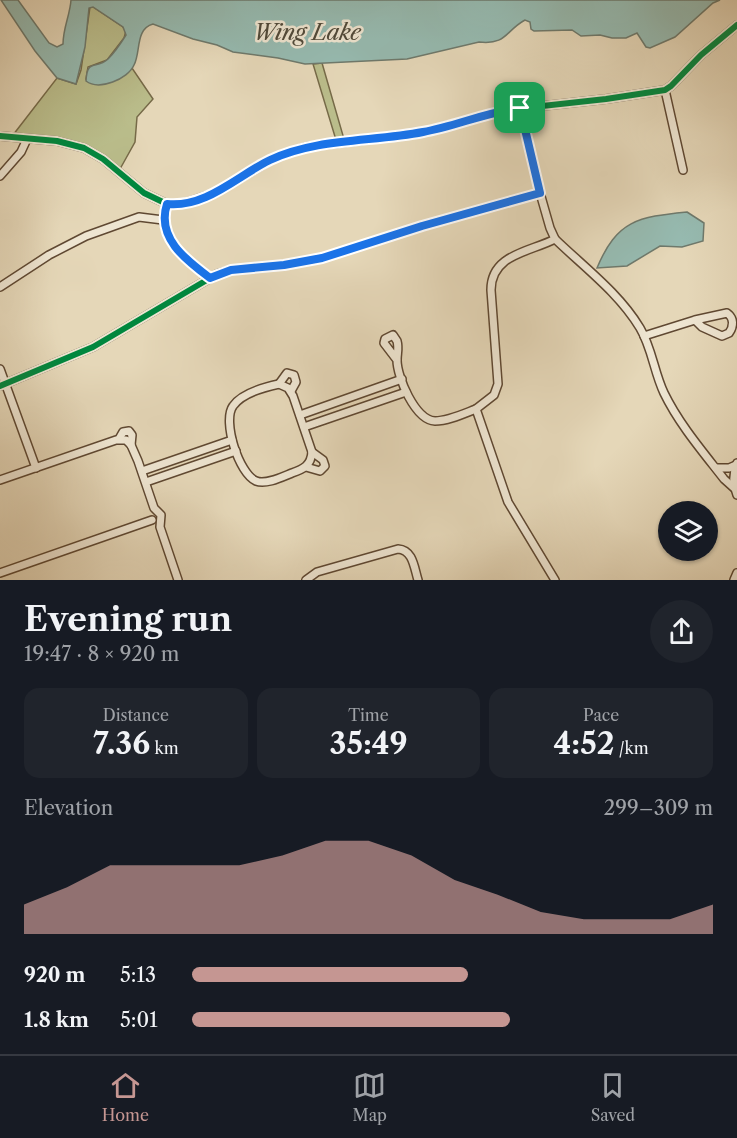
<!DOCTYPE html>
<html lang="en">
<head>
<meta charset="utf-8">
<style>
	:root { --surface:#171b24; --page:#20242c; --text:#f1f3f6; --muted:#9ea1a6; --line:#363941; --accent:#c59692 }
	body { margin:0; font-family:"Libre Caslon Text",serif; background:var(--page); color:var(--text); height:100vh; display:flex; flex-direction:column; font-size:22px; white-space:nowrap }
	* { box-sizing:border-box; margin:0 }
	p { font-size:20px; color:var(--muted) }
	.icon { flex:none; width:33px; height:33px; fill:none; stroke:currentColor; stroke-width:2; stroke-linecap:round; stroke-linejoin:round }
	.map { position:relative; height:580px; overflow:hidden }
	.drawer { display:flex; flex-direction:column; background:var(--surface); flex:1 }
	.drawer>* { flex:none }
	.controls { position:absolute; left:658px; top:501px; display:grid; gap:12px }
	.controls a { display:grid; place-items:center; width:60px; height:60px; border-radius:50%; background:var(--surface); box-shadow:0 2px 4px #0004; font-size:30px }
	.pin { position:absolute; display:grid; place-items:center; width:51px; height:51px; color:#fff; margin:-26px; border-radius:12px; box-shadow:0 3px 9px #0006 }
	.round { display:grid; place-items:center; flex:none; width:63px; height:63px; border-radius:32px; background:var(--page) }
	.summary { display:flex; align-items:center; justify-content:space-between; height:102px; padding:0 24px }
	h1 { font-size:33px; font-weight:800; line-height:45px }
	.figures { display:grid; grid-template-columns:repeat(3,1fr); gap:9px; height:102px; padding:6px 24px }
	.figures div { display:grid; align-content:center; border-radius:15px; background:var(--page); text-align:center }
	.figures b { font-size:30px; font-weight:800 }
	.figures small { font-size:16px; font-weight:400 }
	.figures p { font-size:16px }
	.chart { height:168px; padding:12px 24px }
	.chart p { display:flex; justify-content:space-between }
	.chart svg { width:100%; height:108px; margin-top:6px; fill:var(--accent); opacity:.7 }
	ul { padding:0 24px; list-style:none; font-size:20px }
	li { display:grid; grid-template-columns:96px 72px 1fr; align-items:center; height:45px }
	li i { height:15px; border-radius:8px; background:var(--accent) }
	.dock { display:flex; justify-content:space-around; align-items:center; height:84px; border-top:2px solid var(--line); background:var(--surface); font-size:16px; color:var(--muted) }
	.dock a { display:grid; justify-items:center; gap:3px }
	.dock .current { color:var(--accent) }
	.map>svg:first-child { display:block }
	.green { fill:#babd8b; stroke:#766a48; stroke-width:1.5 }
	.water { fill:#96bab0; stroke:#6e796c; stroke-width:1.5 }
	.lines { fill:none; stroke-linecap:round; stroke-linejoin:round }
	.minor-casing { stroke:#5f4832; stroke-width:10 }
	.minor { stroke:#eee5d1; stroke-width:7 }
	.cycleway-casing { stroke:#eee5d1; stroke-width:10 }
	.cycleway { stroke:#00873e; stroke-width:6 }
	.route-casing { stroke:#fff; stroke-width:12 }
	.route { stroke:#1a73e8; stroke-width:8 }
	.labels { text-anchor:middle; stroke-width:5; stroke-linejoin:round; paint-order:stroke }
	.water-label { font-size:22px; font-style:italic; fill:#504939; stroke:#eee5d1 }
</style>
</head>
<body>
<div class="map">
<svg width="737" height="580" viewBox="0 0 737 580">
	<rect width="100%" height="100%" fill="#e5d7b8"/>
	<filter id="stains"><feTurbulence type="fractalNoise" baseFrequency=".00333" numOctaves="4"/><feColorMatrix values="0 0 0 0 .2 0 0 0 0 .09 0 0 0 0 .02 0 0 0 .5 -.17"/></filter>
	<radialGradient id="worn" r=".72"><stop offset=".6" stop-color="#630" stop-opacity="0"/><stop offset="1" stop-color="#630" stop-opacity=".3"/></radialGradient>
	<g class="green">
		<polygon points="90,7 93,7 123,27 126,31 124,38 107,60 88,67 86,79 116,80 132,68 153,99 137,117 135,142 120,169 95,150 79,145 13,135 57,78 76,84 81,70"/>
		<polygon points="322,63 344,139 336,140 313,64"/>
	</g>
	<g class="water">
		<path d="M1,0H18L49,43L57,47L63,44C63,28 70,15 71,0H720L713,3L675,37L650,48L646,47L637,33L626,38H612L600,35L581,36L572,30L534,31L531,29L530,22L525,20C505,31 507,45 479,42L407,59L305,64L278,58L233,52L217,45L193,39L153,24C135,29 141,52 134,65C128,79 99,91 86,81C87,58 96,70 108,59C114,53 121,43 126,35L123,27L93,7L89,8L85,47L76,84L57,78L35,51Z"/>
		<path d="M687,212L704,223L703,241L682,247L660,246L627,266L597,268C617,220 638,217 687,212Z"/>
	</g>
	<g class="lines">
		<defs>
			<g id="minor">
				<polyline points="665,90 683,170"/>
				<path d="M520,108L540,193L550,228L555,239C530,252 491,254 491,290L498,384L494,395L476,409L508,502L555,580"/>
				<polyline points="0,136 57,141 84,148 103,159 144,193 167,204 182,204 215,193 274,158 306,147 420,133 506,110 606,99 665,90 671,86 701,55 737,25"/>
				<polyline points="0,176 21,152 27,139"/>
				<path d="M167,204L163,220C171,249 186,261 210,278"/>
				<path d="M555,239C584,267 619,293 640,328C652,348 654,372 664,393C679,424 703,452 724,479L734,488"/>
				<polyline points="0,287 49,255 86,236 139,217 163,220"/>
				<path d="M644,336L695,320L702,327L722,336L729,333C734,326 734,318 727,313L695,320"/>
				<path d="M397,360L384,343L385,339L393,335L397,341C399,348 397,353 397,360C397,377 415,420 435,421C448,421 463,414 476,409"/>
				<polyline points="0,369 36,468"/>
				<path d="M279,384L288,388L293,396L312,452C311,465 304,469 292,473C282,477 266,485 256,481C239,474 222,421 233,406C242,393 265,387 279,384Z"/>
				<polyline points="279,384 287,373 294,375 296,382 291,391"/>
				<polyline points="0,386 93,347 217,274 231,270 284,265 322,258 422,226 540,193"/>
				<polyline points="300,415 402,379"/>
				<polyline points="304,427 406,392"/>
				<polyline points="119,439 123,432 129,431 132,435 131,445"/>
				<path d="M737,463C733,473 733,485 737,495"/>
				<polyline points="306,467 320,471 325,466 323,460 312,452"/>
				<polyline points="716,468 729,468 736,465"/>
				<polyline points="142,471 232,440"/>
				<polyline points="0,480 116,440 126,440 131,445 138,461 154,508 161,515 160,527 178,580"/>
				<polyline points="146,482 236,451"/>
				<polyline points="0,573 152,520"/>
				<path d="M306,580L317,572L398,549C413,550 414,567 418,580"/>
				<polyline points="734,580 737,573"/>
			</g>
		</defs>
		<use href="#minor" class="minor-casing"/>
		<use href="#minor" class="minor"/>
		<defs>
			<g id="cycleway">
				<polyline points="0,136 57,141 84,148 103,159 144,193 167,204 182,204 215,193 274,158 306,147 420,133 506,110 606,99 665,90 671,86 701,55 737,25"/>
				<polyline points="0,386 93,347 217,274 231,270 284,265 322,258 422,226 540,193"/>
			</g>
		</defs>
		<use href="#cycleway" class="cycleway-casing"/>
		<use href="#cycleway" class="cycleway"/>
	</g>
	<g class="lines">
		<defs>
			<path id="route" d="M520,108L540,193L422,226L322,258L284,265L231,270L210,278C186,260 156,238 167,204C206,208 237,176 270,160C317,138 372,142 423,132C456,126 487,112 520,108Z"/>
		</defs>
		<use href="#route" class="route-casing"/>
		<use href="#route" class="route"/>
	</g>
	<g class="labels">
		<g class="water-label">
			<text x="307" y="40">Wing Lake</text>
		</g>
	</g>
	<rect width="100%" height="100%" filter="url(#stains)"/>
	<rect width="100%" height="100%" fill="url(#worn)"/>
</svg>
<div class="controls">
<a><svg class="icon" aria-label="layers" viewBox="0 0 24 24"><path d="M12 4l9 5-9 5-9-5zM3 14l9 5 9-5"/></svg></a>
</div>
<div class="pin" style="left:520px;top:108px;background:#1e9e55"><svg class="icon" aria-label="arrive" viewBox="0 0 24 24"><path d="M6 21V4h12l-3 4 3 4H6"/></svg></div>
</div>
<section class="drawer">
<div class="summary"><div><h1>Evening run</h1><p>19:47 · 8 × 920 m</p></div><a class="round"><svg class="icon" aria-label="share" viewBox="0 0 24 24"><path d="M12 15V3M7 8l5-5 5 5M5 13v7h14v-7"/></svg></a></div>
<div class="figures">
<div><p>Distance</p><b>7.36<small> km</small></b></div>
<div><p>Time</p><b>35:49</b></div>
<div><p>Pace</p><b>4:52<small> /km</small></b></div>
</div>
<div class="chart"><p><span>Elevation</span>299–309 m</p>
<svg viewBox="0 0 160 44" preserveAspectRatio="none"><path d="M0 44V32L10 25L20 16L30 16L40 16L50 16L60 12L70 6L80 6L90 12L100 22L110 28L120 35L130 38L140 38L150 38L160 32V44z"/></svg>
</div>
<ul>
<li><b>920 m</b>5:13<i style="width:53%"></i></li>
<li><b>1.8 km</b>5:01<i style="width:61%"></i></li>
</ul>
</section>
<nav class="dock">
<a class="current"><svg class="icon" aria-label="home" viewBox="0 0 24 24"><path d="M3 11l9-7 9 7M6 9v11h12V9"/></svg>Home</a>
<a><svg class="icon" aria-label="map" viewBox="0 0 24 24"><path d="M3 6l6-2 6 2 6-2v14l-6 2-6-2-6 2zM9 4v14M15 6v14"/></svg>Map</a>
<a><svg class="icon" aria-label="saved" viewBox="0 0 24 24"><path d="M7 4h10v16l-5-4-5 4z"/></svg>Saved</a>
</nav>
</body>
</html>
